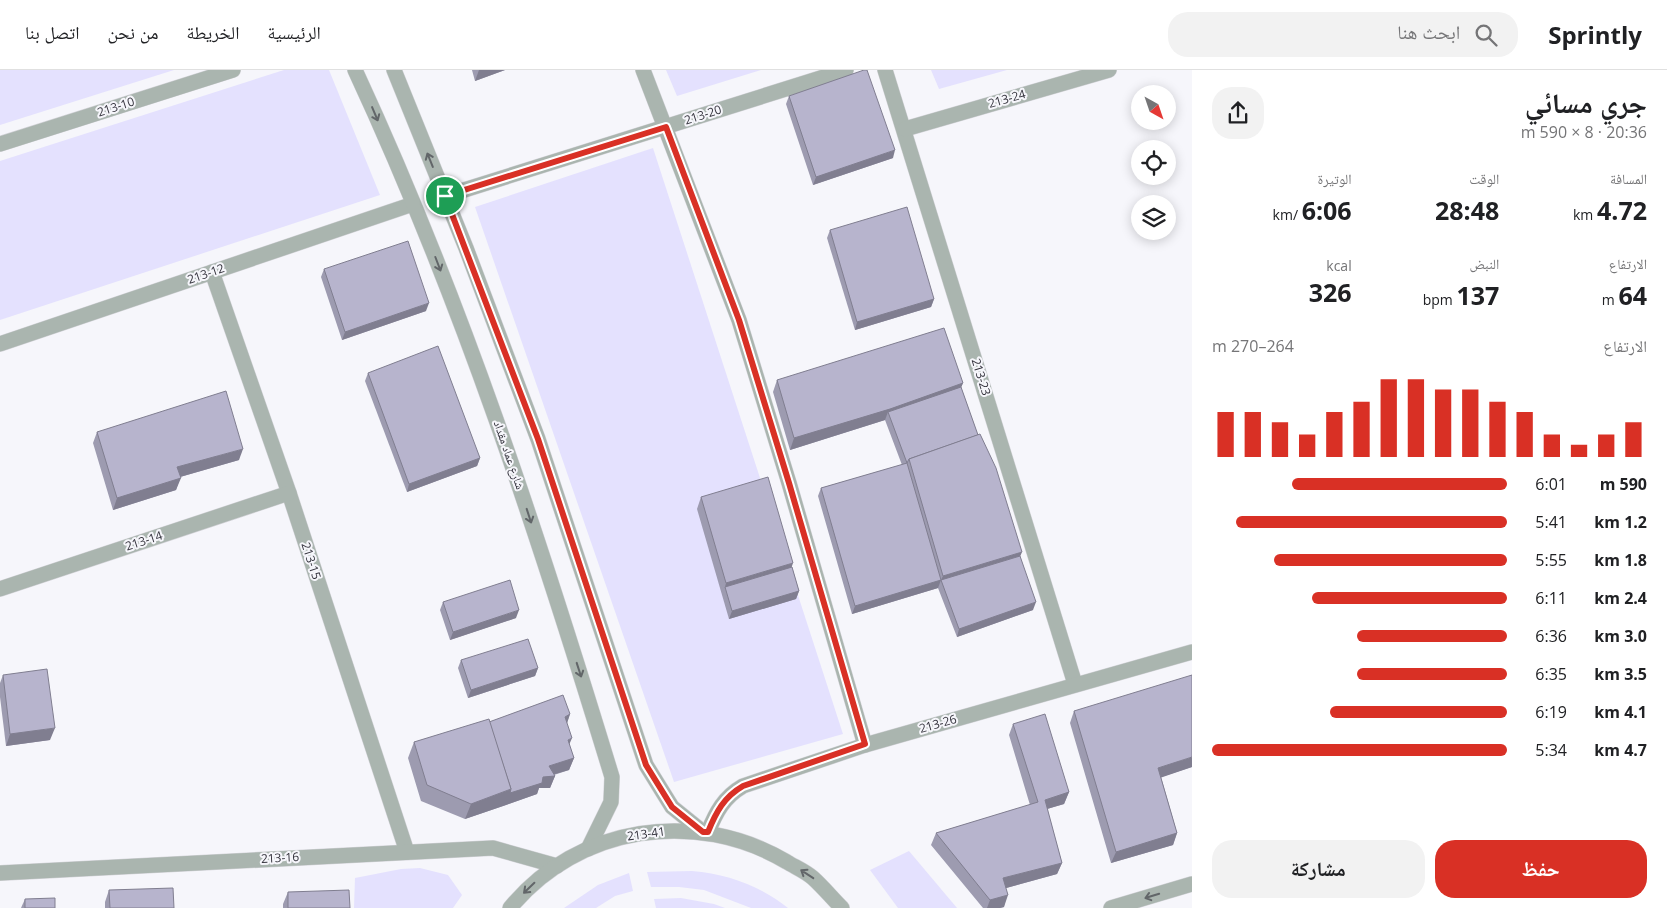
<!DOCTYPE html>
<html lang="ar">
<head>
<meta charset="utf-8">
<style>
	:root { --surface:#fff; --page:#f2f2f2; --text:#202124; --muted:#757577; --line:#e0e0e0; --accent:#d93025 }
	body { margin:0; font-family:"Open Sans","Noto Naskh Arabic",sans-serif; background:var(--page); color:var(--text); direction:rtl; height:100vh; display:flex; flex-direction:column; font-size:19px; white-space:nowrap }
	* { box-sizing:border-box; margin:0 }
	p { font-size:16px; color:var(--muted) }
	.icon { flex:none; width:28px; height:28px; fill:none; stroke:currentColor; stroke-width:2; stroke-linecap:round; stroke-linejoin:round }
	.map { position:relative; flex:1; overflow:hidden; direction:ltr }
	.side { display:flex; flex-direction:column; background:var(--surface); width:475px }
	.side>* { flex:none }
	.needle { width:32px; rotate:140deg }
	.fabs { position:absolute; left:1131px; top:15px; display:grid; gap:10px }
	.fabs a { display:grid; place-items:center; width:45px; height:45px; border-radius:50%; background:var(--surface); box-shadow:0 2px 12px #0003; font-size:25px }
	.pin { position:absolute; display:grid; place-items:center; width:42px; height:42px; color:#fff; margin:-21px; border:2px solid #fff; border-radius:50%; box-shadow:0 1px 5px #0007 }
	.round { display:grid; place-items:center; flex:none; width:52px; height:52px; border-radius:20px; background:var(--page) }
	.summary { display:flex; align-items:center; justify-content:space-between; height:85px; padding:0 20px }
	h1 { font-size:28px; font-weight:700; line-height:38px }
	.metrics { display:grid; grid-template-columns:repeat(3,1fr); gap:8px; height:85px; padding:5px 20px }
	.metrics div { display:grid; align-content:center }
	.metrics b { font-size:25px; font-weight:700 }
	.metrics small { font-size:14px; font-weight:400 }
	.metrics p { font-size:14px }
	.chart { height:140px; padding:10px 20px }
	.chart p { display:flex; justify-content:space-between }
	.chart svg { width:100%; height:90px; margin-top:5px; stroke:var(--accent); stroke-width:6 }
	.primary-button { display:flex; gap:10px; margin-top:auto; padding:10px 20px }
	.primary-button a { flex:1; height:58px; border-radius:20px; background:var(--accent); color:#fff; font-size:20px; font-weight:700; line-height:58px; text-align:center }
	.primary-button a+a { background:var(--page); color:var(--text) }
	ul { padding:0 20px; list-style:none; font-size:16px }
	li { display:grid; grid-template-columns:80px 60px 1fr; align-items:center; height:38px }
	li i { height:12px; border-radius:6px; background:var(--accent) }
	header { display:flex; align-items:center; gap:30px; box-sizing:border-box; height:70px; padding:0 25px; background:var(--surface); border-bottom:1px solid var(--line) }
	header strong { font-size:24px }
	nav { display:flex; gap:28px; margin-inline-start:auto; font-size:18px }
	.search { width:350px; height:45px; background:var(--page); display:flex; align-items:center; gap:12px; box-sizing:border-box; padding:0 18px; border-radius:20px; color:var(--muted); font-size:19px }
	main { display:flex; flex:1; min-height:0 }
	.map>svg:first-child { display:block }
	.green { fill:#e4e1fe }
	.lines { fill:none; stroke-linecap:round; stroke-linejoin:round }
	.minor-casing { stroke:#d3d3d8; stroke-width:16 }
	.tertiary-casing { stroke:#d3d3d8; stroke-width:16 }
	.minor { stroke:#aab5af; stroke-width:15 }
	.tertiary { stroke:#aab5af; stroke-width:15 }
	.wall { fill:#9d9bb0 }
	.shaded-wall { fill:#807e90 }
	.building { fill:#b7b4cd; stroke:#807e90 }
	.oneway { stroke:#626669 }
	.route-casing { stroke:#fff; stroke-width:10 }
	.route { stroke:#d93025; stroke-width:6 }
	.labels { text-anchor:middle; stroke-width:4; stroke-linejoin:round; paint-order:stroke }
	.street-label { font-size:12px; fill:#32313b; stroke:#f6f6fb }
</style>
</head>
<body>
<header>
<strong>Sprintly</strong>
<div class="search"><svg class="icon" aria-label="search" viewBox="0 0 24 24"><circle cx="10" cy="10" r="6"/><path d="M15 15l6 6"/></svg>ابحث هنا</div>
<nav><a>الرئيسية</a><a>الخريطة</a><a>من نحن</a><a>اتصل بنا</a></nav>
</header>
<main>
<section class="side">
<div class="summary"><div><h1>جري مسائي</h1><p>20:36 · 8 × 590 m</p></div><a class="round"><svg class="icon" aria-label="share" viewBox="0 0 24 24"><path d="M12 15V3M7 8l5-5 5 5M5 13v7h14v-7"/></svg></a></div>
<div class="metrics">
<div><p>المسافة</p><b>4.72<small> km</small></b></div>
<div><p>الوقت</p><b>28:48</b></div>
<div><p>الوتيرة</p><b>6:06<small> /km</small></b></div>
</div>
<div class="metrics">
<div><p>الارتفاع</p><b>64<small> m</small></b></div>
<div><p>النبض</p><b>137<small> bpm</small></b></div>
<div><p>kcal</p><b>326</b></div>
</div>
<div class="chart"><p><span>الارتفاع</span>264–270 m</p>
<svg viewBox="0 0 160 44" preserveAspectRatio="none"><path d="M5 44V22M15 44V22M25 44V27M35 44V33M45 44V22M55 44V17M65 44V6M75 44V6M85 44V11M95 44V11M105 44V17M115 44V22M125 44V33M135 44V38M145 44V33M155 44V27"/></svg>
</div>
<ul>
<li><b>590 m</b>6:01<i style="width:73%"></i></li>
<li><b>1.2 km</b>5:41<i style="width:92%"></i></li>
<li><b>1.8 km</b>5:55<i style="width:79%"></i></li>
<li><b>2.4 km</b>6:11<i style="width:66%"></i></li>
<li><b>3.0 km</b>6:36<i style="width:51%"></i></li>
<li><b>3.5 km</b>6:35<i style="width:51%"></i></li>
<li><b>4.1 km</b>6:19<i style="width:60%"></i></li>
<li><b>4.7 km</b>5:34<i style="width:100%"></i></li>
</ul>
<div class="primary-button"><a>حفظ</a><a>مشاركة</a></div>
</section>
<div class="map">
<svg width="1192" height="838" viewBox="0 0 1192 838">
	<rect width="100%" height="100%" fill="#f6f6fb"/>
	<g class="green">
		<polygon points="0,0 174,0 0,55"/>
		<polygon points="284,0 329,0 380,125 0,250 0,91"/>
		<polygon points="666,0 761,0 677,26"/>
		<polygon points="931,0 1007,0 939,19"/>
		<polygon points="653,78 843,664 674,712 475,137"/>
		<polygon points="909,781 957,838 898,838 870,800"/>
		<polygon points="420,798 448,805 462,825 453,838 354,838 355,808 401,799"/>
		<path d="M692,801C728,804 760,816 788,838H751L704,820L679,817H651L647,802Z"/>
		<polygon points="629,803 633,821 615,826 596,838 564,838 598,815"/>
		<polygon points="681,828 714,834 725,838 656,838 654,829"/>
	</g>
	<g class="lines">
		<defs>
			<g id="minor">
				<polyline points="643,0 739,250 789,413 865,675"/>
				<polyline points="885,0 1075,614"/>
				<polyline points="905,59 1109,0"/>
				<polyline points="0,74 233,0"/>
				<polyline points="445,126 846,0"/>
				<polyline points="212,202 289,423 407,782"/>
				<polyline points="0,274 413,134"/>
				<polyline points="0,519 289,423"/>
				<path d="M708,762C716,742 724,727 743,716L865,675L1192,582"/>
				<polyline points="0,803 493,778 557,796"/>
			</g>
			<g id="tertiary">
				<path d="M355,0C461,228 539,467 612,707L611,732L588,779"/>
				<polyline points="394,0 466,178 538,369 646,695 672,737 703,762"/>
				<path d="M510,838C578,755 696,738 787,792C795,797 805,801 813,808C823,817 832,828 842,838"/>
				<polyline points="1111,838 1192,814"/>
			</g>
		</defs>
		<use href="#minor" class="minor-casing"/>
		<use href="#tertiary" class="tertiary-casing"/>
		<use href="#minor" class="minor"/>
		<use href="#tertiary" class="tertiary"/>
	</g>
	<g class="wall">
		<polygon points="472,0 505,0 475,11"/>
		<polygon points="789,26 893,88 813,115 786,34"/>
		<polygon points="830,160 934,229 931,237 855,260 827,168"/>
		<polygon points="324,199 426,241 342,270 321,207"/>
		<polygon points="368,303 480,388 477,396 407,422 365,311"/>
		<polygon points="777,310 963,313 961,317 1020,486 1033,540 957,567 938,518 852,544 818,426 821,418 902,395 885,350 790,380 773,322"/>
		<polygon points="97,362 239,390 180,407 176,420 113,440 93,373"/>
		<polygon points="701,427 792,497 799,521 796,529 729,549 697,439"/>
		<polygon points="443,532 516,548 450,570 440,540"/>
		<polygon points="461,590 538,598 535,606 468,628 458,598"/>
		<polygon points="3,605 50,670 6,676 0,627 0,613"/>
		<polygon points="1074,641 1192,697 1161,707 1177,763 1173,775 1111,793 1070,653"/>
		<polygon points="570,644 567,653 569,675 574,688 569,700 554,705 555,706 550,718 539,718 537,724 506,735 465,749 421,731 408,688 414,672 489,652"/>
		<polygon points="1013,654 1069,722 1064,734 1047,739 1062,793 1057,804 1006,818 1004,837 1000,838 983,838 931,775 936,763 1030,735 1009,665"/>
		<polygon points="109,820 174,838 105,838 105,832"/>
		<polygon points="288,822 350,838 283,838 283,834"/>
		<polygon points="25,829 55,838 21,838"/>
	</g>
	<g class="shaded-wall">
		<polygon points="479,0 505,0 475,11"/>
		<polygon points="895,80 893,88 813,115 816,107"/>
		<polygon points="934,229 931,237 855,260 857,252"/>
		<polygon points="429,233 426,241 342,270 345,262"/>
		<polygon points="963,313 958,325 888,342 885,350 790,380 794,368"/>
		<polygon points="243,379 239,390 173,409 177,397"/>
		<polygon points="480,388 477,396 407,422 409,414"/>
		<polygon points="181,408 176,420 113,440 117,428"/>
		<polygon points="1022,482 1017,494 941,510 938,518 852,544 855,536 941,510 943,506"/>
		<polygon points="793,493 789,505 725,517 726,513"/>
		<polygon points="799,521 796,529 729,549 732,541"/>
		<polygon points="1036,532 1033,540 957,567 959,559"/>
		<polygon points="519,540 516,548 450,570 453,562"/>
		<polygon points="538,598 535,606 468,628 471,620"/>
		<polygon points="570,644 566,656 565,647"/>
		<polygon points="55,658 50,670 6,676 10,664"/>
		<polygon points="572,668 567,680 568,670"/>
		<polygon points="1192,687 1192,697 1154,710 1158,698"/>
		<polygon points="574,688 569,700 548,706 555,706 550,718 539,718 537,724 506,735 465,749 471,734 543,707 549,696"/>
		<polygon points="1069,722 1064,734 1040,741 1045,730"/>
		<polygon points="1177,763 1173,775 1111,793 1116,782"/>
		<polygon points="1062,793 1057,804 999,820 1003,808"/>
		<polygon points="1008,825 1004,837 1000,838 987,838 990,830"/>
	</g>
	<g class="building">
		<polygon points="864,0 867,0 895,80 816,107 789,26"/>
		<polygon points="907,137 934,229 857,252 830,160"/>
		<polygon points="408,171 429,233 345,262 324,199"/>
		<polygon points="944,258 963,313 890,339 794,368 777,310"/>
		<polygon points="438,276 480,388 409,414 368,303"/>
		<polygon points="961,317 978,365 909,389 907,393 888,342"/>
		<polygon points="226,321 243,379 177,397 181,408 117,428 97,362"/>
		<polygon points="980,364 996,398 1022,482 943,506 909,389"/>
		<polygon points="907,393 941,510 855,536 821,418"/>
		<polygon points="768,407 793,493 726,513 701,427"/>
		<polygon points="1020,486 1036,532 959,559 941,510"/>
		<polygon points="792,497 799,521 732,541 725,517"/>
		<polygon points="510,510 519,540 453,562 443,532"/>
		<polygon points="528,569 538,598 471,620 461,590"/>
		<polygon points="47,599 55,658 10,664 3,605"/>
		<polygon points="1192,605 1192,687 1158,698 1177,763 1116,782 1074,641"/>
		<polygon points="563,625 570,644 565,647 572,668 568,670 574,688 549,696 555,706 543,707 542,713 510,723 511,719 489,652"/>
		<polygon points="1045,644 1069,722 1045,730 1062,793 1003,808 1008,825 990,830 936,763 1038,732 1013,654"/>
		<polygon points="489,649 511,719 471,734 427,715 414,672"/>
		<polygon points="173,818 174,838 110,838 109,820"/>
		<polygon points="349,820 350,838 288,838 288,822"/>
		<polygon points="55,828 55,838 25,838 25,829"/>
	</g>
	<defs><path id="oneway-shaft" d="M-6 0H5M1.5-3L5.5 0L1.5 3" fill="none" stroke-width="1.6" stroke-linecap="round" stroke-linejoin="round" transform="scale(1.25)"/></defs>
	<g class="oneway">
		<use href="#oneway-shaft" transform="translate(375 44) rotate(67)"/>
		<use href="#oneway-shaft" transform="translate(430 90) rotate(-112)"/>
		<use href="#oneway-shaft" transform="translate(438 194) rotate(69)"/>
		<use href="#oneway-shaft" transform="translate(529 446) rotate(72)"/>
		<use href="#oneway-shaft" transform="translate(579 600) rotate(72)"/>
		<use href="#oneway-shaft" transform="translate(807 804) rotate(-147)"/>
		<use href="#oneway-shaft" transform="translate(529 818) rotate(136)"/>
		<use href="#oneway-shaft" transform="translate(1152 826) rotate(163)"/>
	</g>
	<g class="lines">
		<defs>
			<path id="route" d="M666,57L739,250L789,413L865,674L743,716C724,727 716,742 708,762H703L672,737L646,695L538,369L445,126Z"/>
		</defs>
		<use href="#route" class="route-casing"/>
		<use href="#route" class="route"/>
	</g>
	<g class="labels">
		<g class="street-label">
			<text transform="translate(1007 29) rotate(-16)" y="4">213-24</text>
			<text transform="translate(116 37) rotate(-18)" y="4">213-10</text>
			<text transform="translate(703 45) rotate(-18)" y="4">213-20</text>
			<text transform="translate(206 204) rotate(-19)" y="4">213-12</text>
			<text transform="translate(981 307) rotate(73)" y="4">213-23</text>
			<text transform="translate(509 385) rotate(71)" y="4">شارع عماد مقداد</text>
			<text transform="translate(144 471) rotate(-18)" y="4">213-14</text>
			<text transform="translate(311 491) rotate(72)" y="4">213-15</text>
			<text transform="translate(938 654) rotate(-16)" y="4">213-26</text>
			<text transform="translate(646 764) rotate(-8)" y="4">213-41</text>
			<text transform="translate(280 788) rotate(-3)" y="4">213-16</text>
		</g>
	</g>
</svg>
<div class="fabs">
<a><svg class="needle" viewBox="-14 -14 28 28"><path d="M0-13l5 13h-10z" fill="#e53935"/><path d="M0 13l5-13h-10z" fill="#757577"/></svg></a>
<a><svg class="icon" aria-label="locate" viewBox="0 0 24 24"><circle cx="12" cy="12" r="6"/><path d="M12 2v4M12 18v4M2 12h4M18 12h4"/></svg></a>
<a><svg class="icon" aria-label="layers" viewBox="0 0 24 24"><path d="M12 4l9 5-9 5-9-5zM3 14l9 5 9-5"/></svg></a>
</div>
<div class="pin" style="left:445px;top:126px;background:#1e9e55"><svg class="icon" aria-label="arrive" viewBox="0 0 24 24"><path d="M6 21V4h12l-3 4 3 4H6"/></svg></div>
</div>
</main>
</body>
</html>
